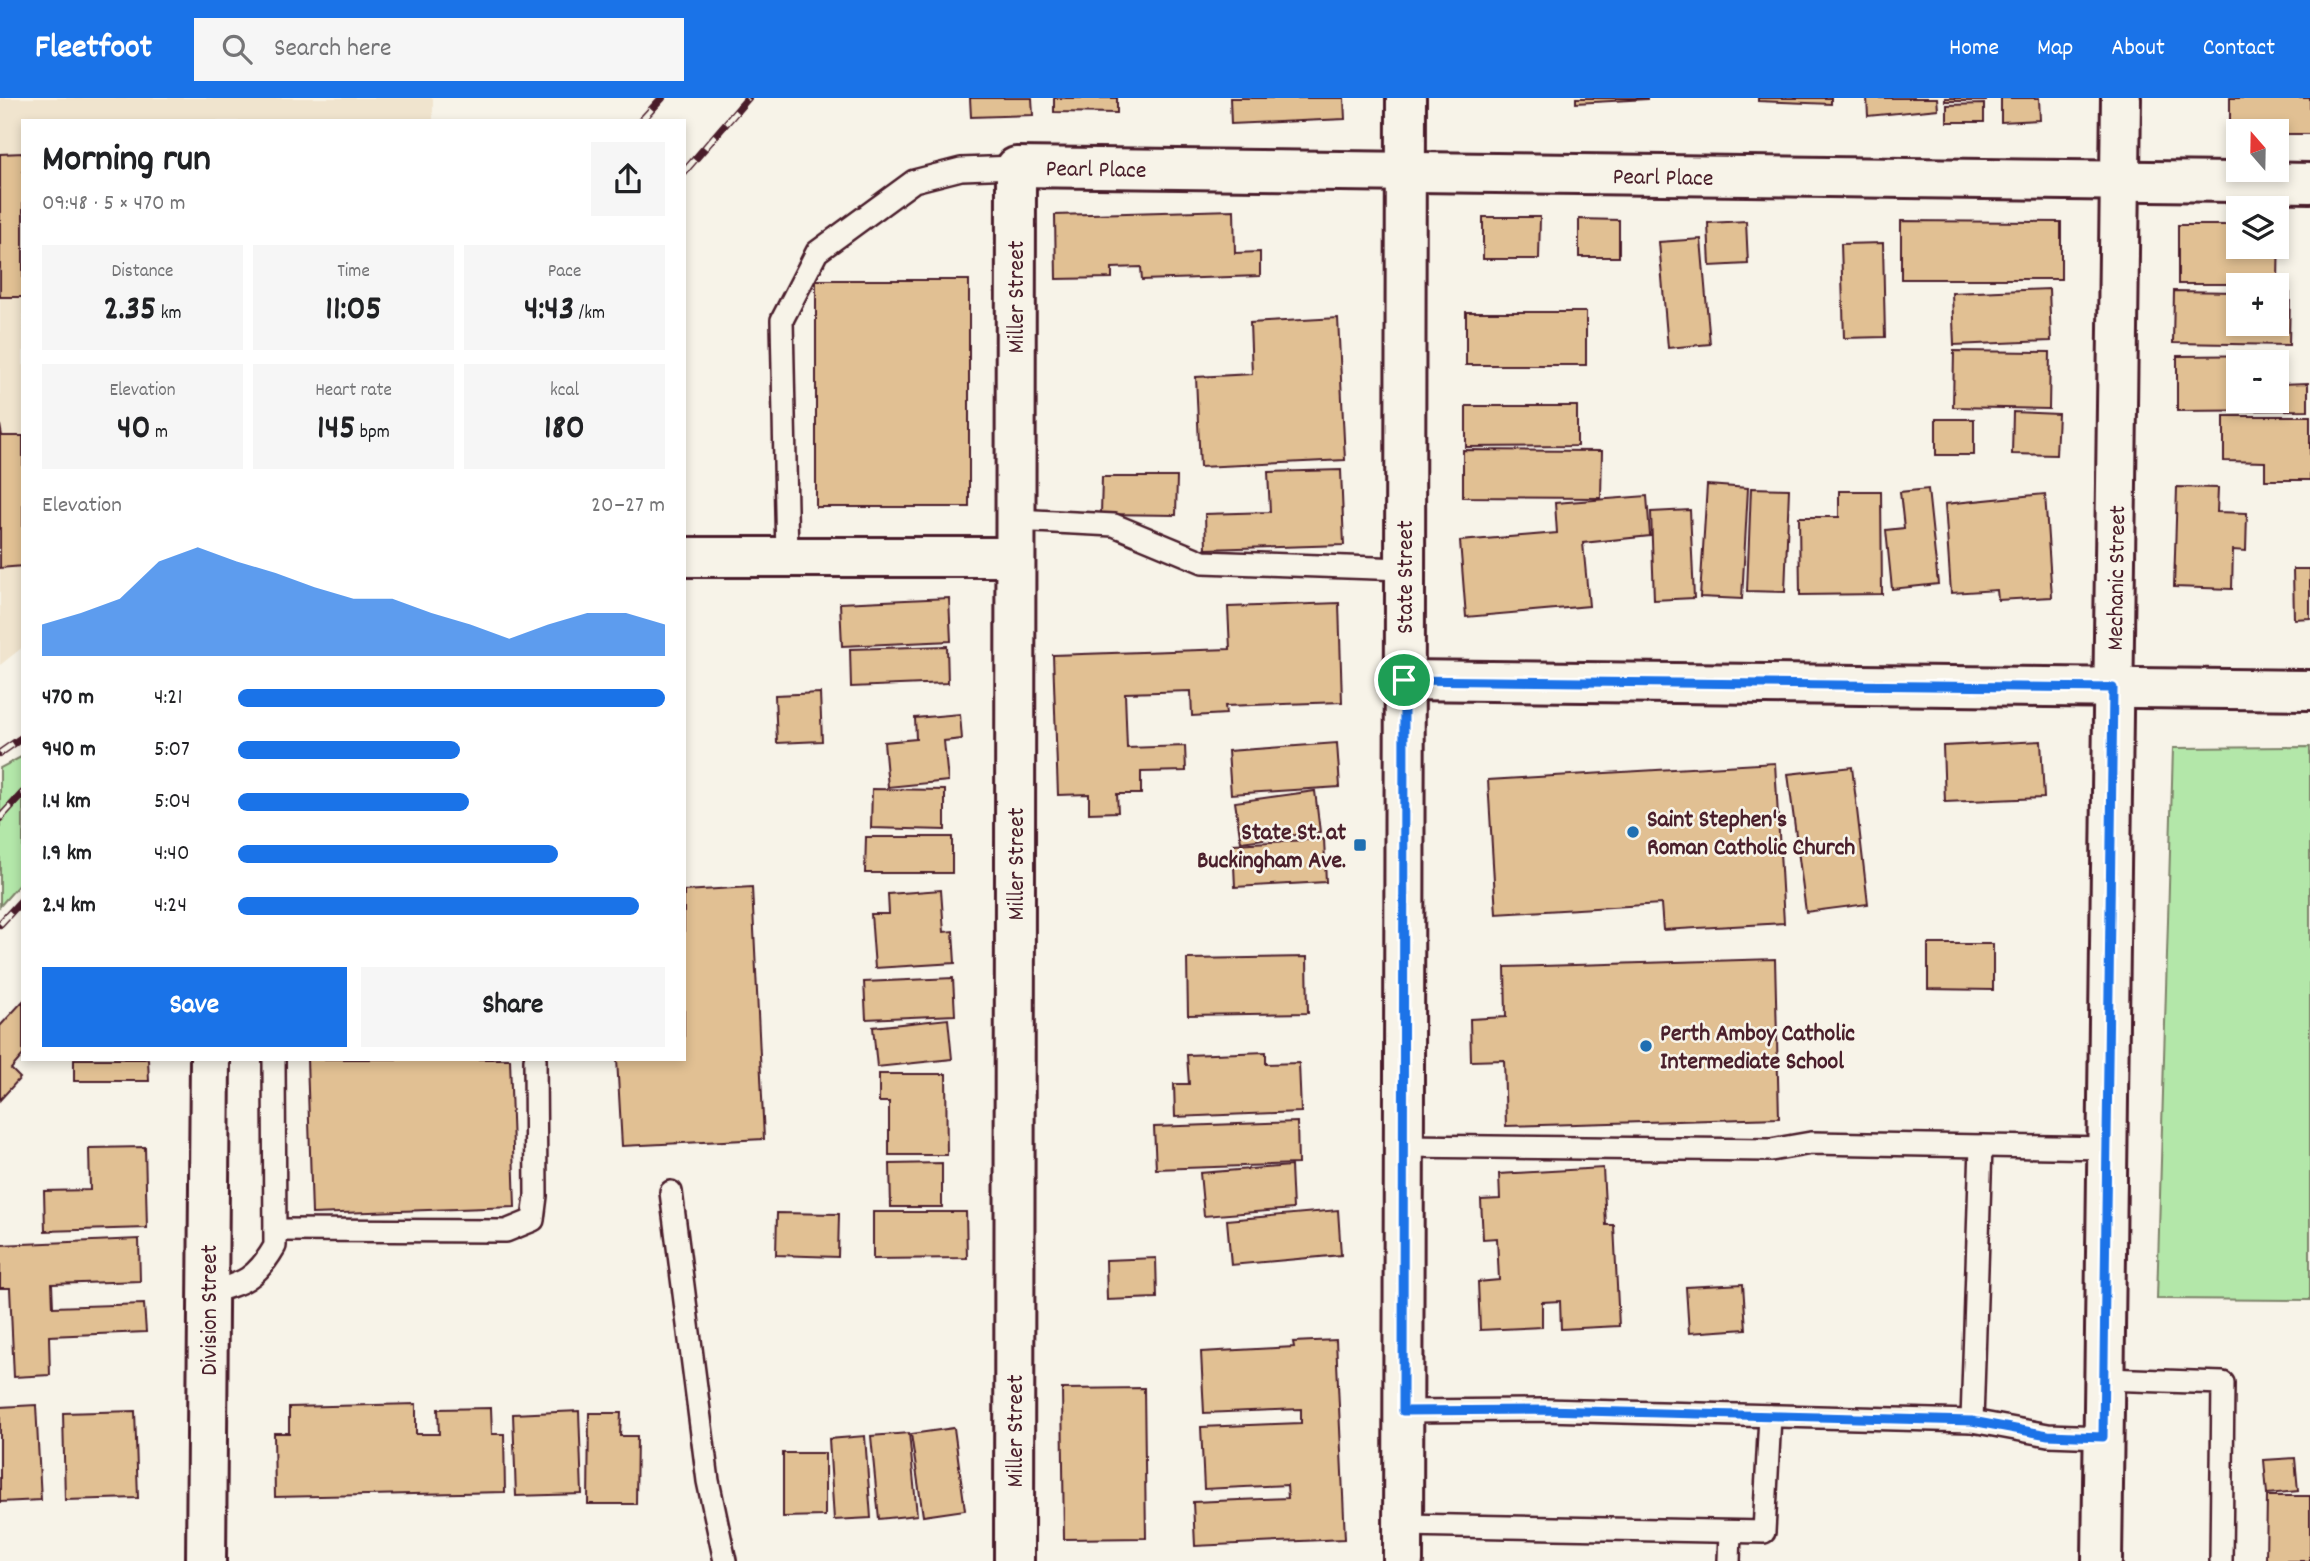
<!DOCTYPE html>
<html lang="en">
<head>
<meta charset="utf-8">
<style>
	:root { --surface:#fff; --page:#f6f6f6; --text:#202124; --muted:#757577; --accent:#1a73e8 }
	body { margin:0; font-family:Dekko,sans-serif; background:var(--page); color:var(--text); height:100vh; display:flex; flex-direction:column; font-size:26px; white-space:nowrap }
	* { box-sizing:border-box; margin:0 }
	p { font-size:23px; color:var(--muted) }
	.icon { flex:none; width:38px; height:38px; fill:none; stroke:currentColor; stroke-width:2; stroke-linecap:round; stroke-linejoin:round }
	.map { position:relative; flex:1; overflow:hidden }
	.sheet { position:absolute; left:21px; top:21px; width:665px; height:942px; display:flex; flex-direction:column; background:var(--surface); border-radius:0px; box-shadow:0 4px 10px #0003 }
	.sheet>* { flex:none }
	.needle { width:46px; rotate:340deg }
	.tools { position:absolute; left:2226px; top:21px; display:grid; gap:14px }
	.tools a { display:grid; place-items:center; width:63px; height:63px; border-radius:0px; background:var(--surface); box-shadow:0 4px 10px #0003; font-size:35px }
	.pin { position:absolute; display:grid; place-items:center; width:60px; height:60px; color:#fff; margin:-30px; border:4px solid #fff; border-radius:50%; box-shadow:0 2px 7px #0007 }
	.round { display:grid; place-items:center; flex:none; width:74px; height:74px; border-radius:0px; background:var(--page) }
	.head { display:flex; align-items:center; justify-content:space-between; height:119px; padding:0 21px }
	h1 { font-size:38px; font-weight:700; line-height:52px }
	.figures { display:grid; grid-template-columns:repeat(3,1fr); gap:10px; height:119px; padding:7px 21px }
	.figures div { display:grid; align-content:center; border-radius:0px; background:var(--page); text-align:center }
	.figures b { font-size:35px; font-weight:700 }
	.figures small { font-size:19px; font-weight:400 }
	.figures p { font-size:19px }
	.chart { height:196px; padding:14px 21px }
	.chart p { display:flex; justify-content:space-between }
	.chart svg { width:100%; height:126px; margin-top:7px; fill:var(--accent); opacity:.7 }
	.cta { display:flex; gap:14px; margin-top:auto; padding:14px 21px }
	.cta a { flex:1; height:80px; border-radius:0px; background:var(--accent); color:#fff; font-size:28px; font-weight:700; line-height:80px; text-align:center }
	.cta a+a { background:var(--page); color:var(--text) }
	ul { padding:0 21px; list-style:none; font-size:23px }
	li { display:grid; grid-template-columns:112px 84px 1fr; align-items:center; height:52px }
	li i { height:18px; border-radius:9px; background:var(--accent) }
	header { display:flex; align-items:center; gap:42px; box-sizing:border-box; height:98px; padding:0 35px; background:var(--accent); color:#fff }
	header strong { font-size:33px }
	nav { display:flex; gap:38px; margin-inline-start:auto; font-size:24px }
	.search { width:490px; height:63px; background:var(--page); display:flex; align-items:center; gap:18px; box-sizing:border-box; padding:0 24px; border-radius:0px; color:var(--muted); font-size:26px }
	.map>svg:first-child { display:block }
	.built { fill:#f0e4ce }
	.green { fill:#b3e7a9; stroke:#7e836a; stroke-width:2 }
	.building { fill:#e1c093; stroke:#4a1f2b; stroke-width:2; fill-rule:evenodd }
	.lines { fill:none; stroke-linecap:round; stroke-linejoin:round }
	.lane-casing { stroke:#4a1f2b; stroke-width:26 }
	.street-casing { stroke:#4a1f2b; stroke-width:44 }
	.secondary-casing { stroke:#4a1f2b; stroke-width:44 }
	.lane { stroke:#f7f3e8; stroke-width:21 }
	.street { stroke:#f7f3e8; stroke-width:38 }
	.secondary { stroke:#f7f3e8; stroke-width:38 }
	.rail-casing { stroke:#4a1f2b; stroke-width:8 }
	.rail { stroke:#f7f3e8; stroke-width:5; stroke-dasharray:16; stroke-linecap:butt }
	.route-casing { stroke:#fff; stroke-width:14 }
	.route { stroke:#1a73e8; stroke-width:9 }
	.poi-dot { fill:#1f6fb2; stroke:#f7f3e8; stroke-width:2.5 }
	.labels { text-anchor:middle; stroke-width:5; stroke-linejoin:round; paint-order:stroke }
	.street-label { font-size:24px; fill:#4a1f2b; stroke:#f7f3e8 }
	.poi-label { font-size:24px; font-weight:bold; fill:#4a1f2b; stroke:#f7f3e8; text-anchor:start }
</style>
</head>
<body>
<header>
<strong>Fleetfoot</strong>
<div class="search"><svg class="icon" aria-label="search" viewBox="0 0 24 24"><circle cx="10" cy="10" r="6"/><path d="M15 15l6 6"/></svg>Search here</div>
<nav><a>Home</a><a>Map</a><a>About</a><a>Contact</a></nav>
</header>
<div class="map">
<svg width="2310" height="1463" viewBox="0 0 2310 1463">
	<rect width="100%" height="100%" fill="#f7f3e8"/>
	<filter id="ink" filterUnits="userSpaceOnUse"><feTurbulence type="fractalNoise" baseFrequency=".0143" numOctaves="2"/><feDisplacementMap in="SourceGraphic" scale="14" xChannelSelector="R" yChannelSelector="G"/><feConvolveMatrix kernelMatrix="1 2 1 2 8 2 1 2 1" color-interpolation-filters="sRGB"/></filter>
	<g filter="url(#ink)">
		<polygon class="built" points="0,0 433,0 433,23 23,23 23,549 0,567"/>
		<g class="green">
			<polygon points="2310,649 2310,1202 2157,1201 2173,650"/>
			<polygon points="23,658 23,782 0,808 0,670"/>
		</g>
		<g class="building">
			<polygon points="970,0 1032,0 1033,17 971,19"/>
			<polygon points="1054,0 1117,0 1117,15 1054,14"/>
			<polygon points="1230,0 1344,0 1345,21 1231,26"/>
			<polygon points="1576,0 1647,0 1647,1 1576,5"/>
			<polygon points="1758,0 1831,0 1831,6 1758,3"/>
			<polygon points="1867,0 1937,0 1938,11 1868,18"/>
			<rect x="1945" y="0" width="41" height="3"/>
			<polygon points="2001,0 2039,0 2040,22 2001,24"/>
			<polygon points="2230,0 2310,0 2310,36 2277,36 2277,33 2230,36"/>
			<polygon points="1984,6 1984,24 1947,24 1947,7"/>
			<polygon points="23,55 23,199 0,199 0,56"/>
			<polygon points="1234,112 1235,155 1260,154 1260,178 1142,182 1141,169 1112,170 1112,180 1056,181 1055,117"/>
			<polygon points="1483,119 1540,119 1539,161 1483,161"/>
			<polygon points="1579,121 1619,122 1619,159 1579,159"/>
			<polygon points="1746,123 1748,166 1710,168 1708,125"/>
			<polygon points="1901,123 2061,124 2061,181 1901,181"/>
			<polygon points="2178,127 2238,127 2238,149 2277,149 2279,128 2278,186 2178,186"/>
			<polygon points="1701,141 1710,246 1668,250 1659,144"/>
			<polygon points="1883,145 1885,239 1844,240 1841,146"/>
			<rect x="816" y="182" width="153" height="227"/>
			<polygon points="2049,191 2051,243 1954,247 1952,195"/>
			<polygon points="2174,193 2238,194 2238,226 2277,226 2277,195 2290,195 2289,247 2173,245"/>
			<rect x="1466" y="214" width="120" height="53"/>
			<polygon points="1338,220 1345,362 1200,369 1196,279 1252,276 1250,225"/>
			<polygon points="1954,253 2050,254 2049,311 1953,309"/>
			<path d="M2280,257V286L2308,285V312L2177,313V258ZM2238,264H2277V303H2238Z"/>
			<polygon points="1466,308 1577,308 1577,348 1466,349"/>
			<polygon points="2013,314 2058,316 2056,357 2012,356"/>
			<polygon points="2224,318 2310,318 2310,382 2265,382 2265,364 2224,363"/>
			<rect x="1936" y="321" width="38" height="36"/>
			<polygon points="0,327 2,338 23,338 23,468 0,470"/>
			<polygon points="1463,352 1602,353 1601,400 1463,399"/>
			<polygon points="1341,372 1344,447 1206,451 1205,416 1270,414 1268,374"/>
			<polygon points="1102,379 1177,379 1176,417 1101,416"/>
			<polygon points="1707,387 1748,390 1742,501 1700,499"/>
			<polygon points="2177,389 2218,390 2217,414 2247,415 2246,453 2233,452 2232,491 2174,489"/>
			<polygon points="1751,390 1789,391 1785,494 1747,493"/>
			<polygon points="1928,391 1938,486 1892,491 1886,432 1904,430 1900,394"/>
			<polygon points="1839,393 1881,393 1882,496 1800,497 1799,419 1839,419"/>
			<polygon points="2045,396 2052,499 1998,502 1997,492 1951,495 1945,406"/>
			<polygon points="1647,398 1650,438 1583,445 1589,508 1466,519 1460,443 1557,435 1555,405"/>
			<polygon points="1690,412 1694,500 1654,502 1651,414"/>
			<polygon points="2293,471 2310,471 2310,520 2294,521"/>
			<polygon points="949,500 951,543 842,548 840,505"/>
			<polygon points="1339,505 1342,604 1225,608 1226,616 1192,618 1191,593 1125,595 1127,650 1185,648 1186,673 1141,674 1141,696 1117,696 1118,714 1089,715 1089,696 1058,697 1053,557 1230,551 1228,509"/>
			<polygon points="947,548 948,585 851,589 850,551"/>
			<polygon points="820,595 822,643 777,645 775,597"/>
			<polygon points="960,616 962,641 944,643 948,683 888,689 884,644 916,641 915,620"/>
			<polygon points="2041,643 2044,700 1945,704 1943,648"/>
			<polygon points="1337,645 1340,689 1231,696 1228,653"/>
			<polygon points="1775,665 1784,825 1663,832 1661,806 1496,816 1488,682"/>
			<polygon points="1852,669 1868,806 1806,814 1788,676"/>
			<polygon points="872,691 945,692 945,732 871,730"/>
			<polygon points="1315,693 1320,734 1241,744 1235,704"/>
			<polygon points="866,739 952,739 952,775 865,775"/>
			<polygon points="1324,741 1326,784 1235,789 1233,746"/>
			<polygon points="752,789 764,1041 622,1048 617,961 684,961 684,793"/>
			<polygon points="941,792 944,834 953,833 955,865 875,870 871,816 889,816 888,796"/>
			<polygon points="1928,846 1993,846 1993,892 1928,891"/>
			<polygon points="1307,859 1308,915 1188,917 1187,861"/>
			<polygon points="1775,861 1779,1020 1506,1028 1504,962 1471,963 1470,921 1506,919 1505,869"/>
			<polygon points="953,880 955,917 866,921 864,884"/>
			<polygon points="23,903 23,957 11,971 20,980 0,1002 0,928"/>
			<polygon points="948,921 952,961 877,969 873,929"/>
			<polygon points="1266,954 1266,966 1299,965 1301,1014 1175,1019 1174,986 1189,986 1187,957"/>
			<polygon points="74,961 148,961 149,983 74,983"/>
			<polygon points="307,961 510,961 515,1109 312,1116"/>
			<polygon points="879,976 946,976 947,1057 889,1057 889,1004 879,1004"/>
			<polygon points="1297,1024 1298,1066 1156,1071 1154,1029"/>
			<polygon points="145,1049 147,1130 45,1133 44,1093 90,1092 89,1050"/>
			<polygon points="942,1065 942,1109 891,1109 890,1066"/>
			<polygon points="1291,1068 1293,1111 1204,1118 1200,1075"/>
			<polygon points="1603,1070 1606,1127 1614,1127 1619,1228 1561,1231 1560,1203 1542,1204 1542,1229 1480,1232 1478,1184 1499,1182 1497,1140 1483,1141 1481,1102 1500,1101 1499,1076"/>
			<polygon points="1338,1112 1341,1157 1231,1167 1227,1122"/>
			<polygon points="873,1114 966,1114 967,1160 873,1161"/>
			<polygon points="777,1115 839,1116 838,1159 776,1157"/>
			<polygon points="139,1141 140,1183 52,1186 53,1209 144,1206 146,1234 49,1238 50,1277 14,1279 10,1190 0,1190 0,1147"/>
			<polygon points="1156,1160 1157,1200 1107,1202 1106,1162"/>
			<polygon points="1743,1186 1746,1231 1689,1235 1686,1189"/>
			<polygon points="1336,1242 1345,1441 1195,1448 1193,1404 1288,1400 1287,1387 1204,1391 1201,1329 1301,1325 1301,1311 1204,1315 1201,1254 1294,1249 1293,1244"/>
			<polygon points="1144,1290 1146,1440 1064,1441 1062,1291"/>
			<polygon points="416,1306 416,1336 439,1336 438,1311 491,1310 492,1336 504,1336 505,1394 275,1399 274,1335 289,1335 289,1309"/>
			<polygon points="36,1307 41,1402 0,1404 0,1309"/>
			<polygon points="135,1313 138,1400 65,1402 63,1315"/>
			<polygon points="579,1313 582,1396 516,1398 513,1316"/>
			<polygon points="589,1315 621,1315 620,1338 637,1338 636,1406 588,1406"/>
			<polygon points="954,1330 965,1412 923,1418 911,1336"/>
			<polygon points="909,1335 917,1417 879,1421 871,1338"/>
			<polygon points="865,1338 871,1420 834,1422 829,1341"/>
			<polygon points="783,1355 825,1355 825,1418 783,1419"/>
			<polygon points="2295,1360 2298,1393 2267,1396 2264,1362"/>
			<polygon points="2267,1398 2310,1398 2310,1463 2266,1463"/>
		</g>
		<g class="lines">
			<defs>
				<g id="lane">
					<polyline points="1015,422 1114,427 1203,464 1404,471"/>
					<polyline points="787,459 782,222 817,154 914,83 961,71 1016,69"/>
					<polyline points="1403,1048 1771,1052 1811,1045 2107,1050"/>
					<polyline points="671,1094 708,1383 725,1463"/>
					<polyline points="275,1132 506,1133 533,1122 536,1098 535,961"/>
					<path d="M208,1194C243,1186 256,1181 275,1148L274,961"/>
					<polyline points="2104,1281 2223,1285 2221,1463"/>
					<polyline points="1403,1313 1543,1312 1972,1323 2048,1337 2103,1339"/>
					<polyline points="1972,1323 1981,1048"/>
					<polyline points="1403,1427 1764,1434 1770,1318"/>
					<polyline points="1729,1463 1730,1434"/>
				</g>
				<g id="street">
					<polyline points="684,459 1015,459"/>
					<polyline points="1404,582 2310,592"/>
					<polyline points="206,1463 210,961"/>
					<polyline points="1014,1463 1016,69 2310,85"/>
					<polyline points="2102,1463 2121,0"/>
				</g>
				<polyline id="secondary" points="1403,1463 1406,0"/>
			</defs>
			<use href="#lane" class="lane-casing"/>
			<use href="#street" class="street-casing"/>
			<use href="#secondary" class="secondary-casing"/>
			<use href="#lane" class="lane"/>
			<use href="#street" class="street"/>
			<use href="#secondary" class="secondary"/>
			<defs>
				<g id="rail">
					<polyline points="641,23 662,0"/>
					<polyline points="684,74 748,0"/>
					<polyline points="0,655 23,639"/>
					<polyline points="0,720 23,695"/>
					<polyline points="0,826 23,801"/>
				</g>
			</defs>
			<use href="#rail" class="rail-casing"/>
			<use href="#rail" class="rail"/>
		</g>
	</g>
	<g class="lines" filter="url(#ink)">
		<defs>
			<polygon id="route" points="1404,582 2113,590 2103,1339 2048,1337 1972,1323 1543,1312 1403,1313"/>
		</defs>
		<use href="#route" class="route-casing"/>
		<use href="#route" class="route"/>
	</g>
	<g class="poi-dot">
		<circle cx="1633" cy="734" r="7"/>
		<rect x="1353" y="740" width="14" height="14" rx="3.5"/>
		<circle cx="1646" cy="948" r="7"/>
	</g>
	<g class="labels">
		<g class="street-label">
			<text transform="translate(1096 70) rotate(1)" y="8">Pearl Place</text>
			<text transform="translate(1663 78) rotate(1)" y="8">Pearl Place</text>
			<text transform="translate(1015 199) rotate(-90)" y="8">Miller Street</text>
			<text transform="translate(1404 479) rotate(-90)" y="8">State Street</text>
			<text transform="translate(2115 480) rotate(-89)" y="8">Mechanic Street</text>
			<text transform="translate(1015 766) rotate(-90)" y="8">Miller Street</text>
			<text transform="translate(208 1212) rotate(-90)" y="8">Division Street</text>
			<text transform="translate(1014 1333) rotate(-90)" y="8">Miller Street</text>
		</g>
		<g class="poi-label">
			<text x="1647" y="728">Saint Stephen's<tspan x="1647" dy="28">Roman Catholic Church</tspan></text>
			<text x="1346" y="741" text-anchor="end">State St. at<tspan x="1346" dy="28">Buckingham Ave.</tspan></text>
			<text x="1660" y="942">Perth Amboy Catholic<tspan x="1660" dy="28">Intermediate School</tspan></text>
		</g>
	</g>
</svg>
<div class="tools">
<a><svg class="needle" viewBox="-14 -14 28 28"><path d="M0-13l5 13h-10z" fill="#e53935"/><path d="M0 13l5-13h-10z" fill="#757577"/></svg></a>
<a><svg class="icon" aria-label="layers" viewBox="0 0 24 24"><path d="M12 4l9 5-9 5-9-5zM3 14l9 5 9-5"/></svg></a>
<a>+</a>
<a>−</a>
</div>
<div class="pin" style="left:1404px;top:582px;background:#1e9e55"><svg class="icon" aria-label="arrive" viewBox="0 0 24 24"><path d="M6 21V4h12l-3 4 3 4H6"/></svg></div>
<section class="sheet">
<div class="head"><div><h1>Morning run</h1><p>09:48 · 5 × 470 m</p></div><a class="round"><svg class="icon" aria-label="share" viewBox="0 0 24 24"><path d="M12 15V3M7 8l5-5 5 5M5 13v7h14v-7"/></svg></a></div>
<div class="figures">
<div><p>Distance</p><b>2.35<small> km</small></b></div>
<div><p>Time</p><b>11:05</b></div>
<div><p>Pace</p><b>4:43<small> /km</small></b></div>
</div>
<div class="figures">
<div><p>Elevation</p><b>40<small> m</small></b></div>
<div><p>Heart rate</p><b>145<small> bpm</small></b></div>
<div><p>kcal</p><b>180</b></div>
</div>
<div class="chart"><p><span>Elevation</span>20–27 m</p>
<svg viewBox="0 0 160 44" preserveAspectRatio="none"><path d="M0 44V33L10 29L20 24L30 11L40 6L50 11L60 15L70 20L80 24L90 24L100 29L110 33L120 38L130 33L140 29L150 29L160 33V44z"/></svg>
</div>
<ul>
<li><b>470 m</b>4:21<i style="width:100%"></i></li>
<li><b>940 m</b>5:07<i style="width:52%"></i></li>
<li><b>1.4 km</b>5:04<i style="width:54%"></i></li>
<li><b>1.9 km</b>4:40<i style="width:75%"></i></li>
<li><b>2.4 km</b>4:24<i style="width:94%"></i></li>
</ul>
<div class="cta"><a>Save</a><a>Share</a></div>
</section>
</div>
</body>
</html>
